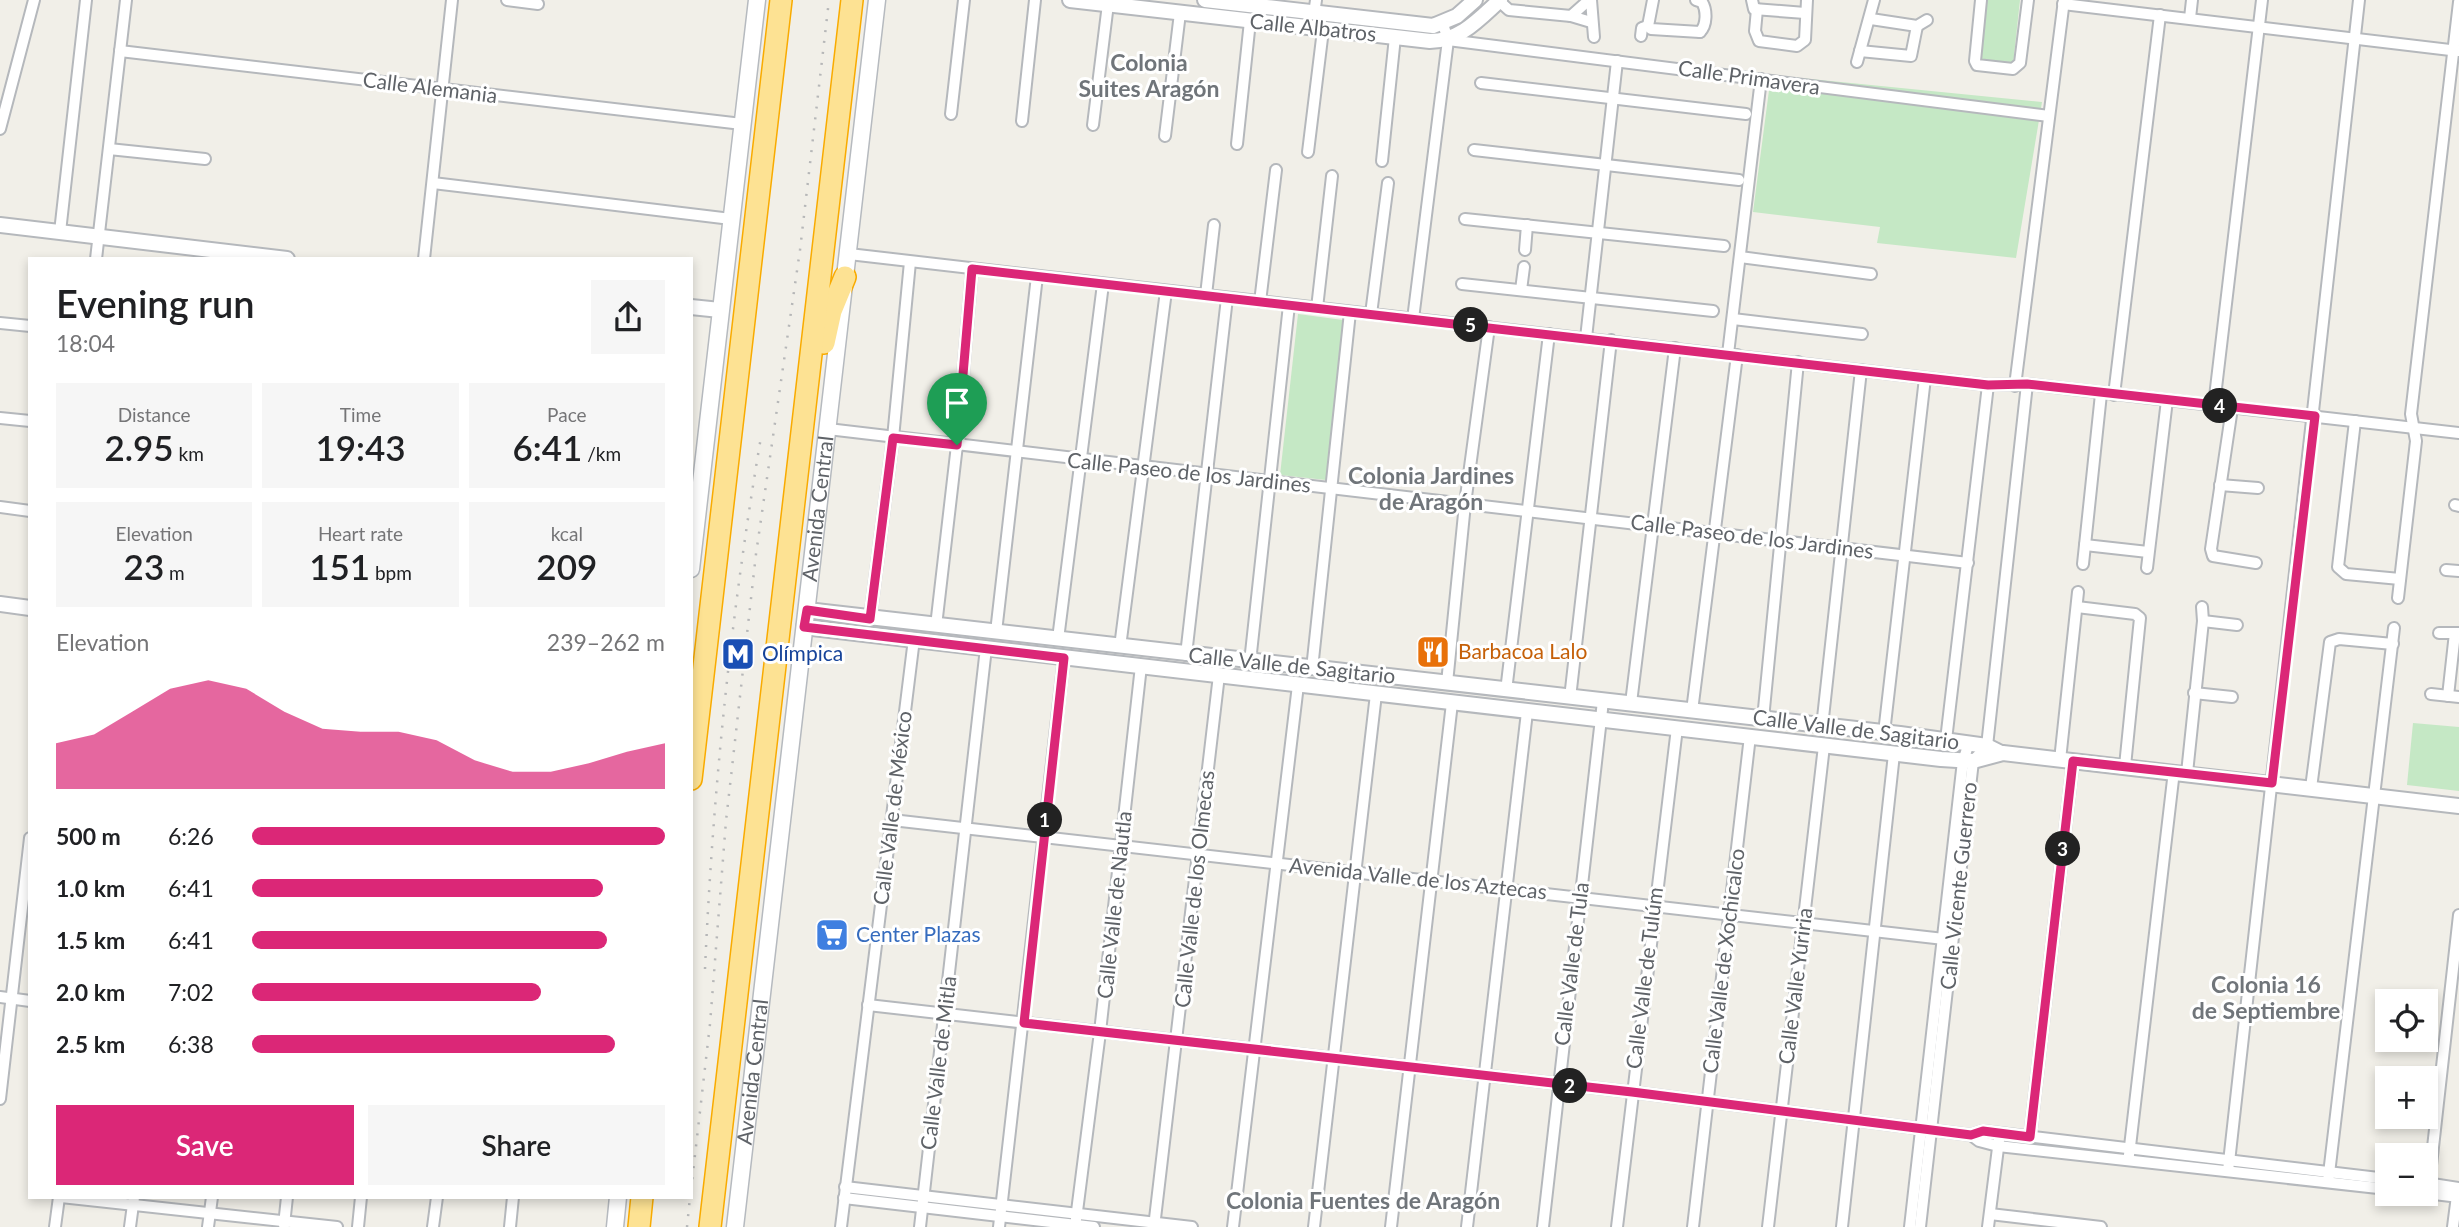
<!DOCTYPE html>
<html lang="en">
<head>
<meta charset="utf-8">
<style>
	:root { --surface:#fff; --page:#f6f6f6; --text:#202124; --muted:#757577; --accent:#db2777 }
	body { margin:0; font-family:Lato,sans-serif; background:var(--page); color:var(--text); height:100vh; display:flex; flex-direction:column; font-size:26px; white-space:nowrap }
	* { box-sizing:border-box; margin:0 }
	p { font-size:23px; color:var(--muted) }
	.icon { flex:none; width:38px; height:38px; fill:none; stroke:currentColor; stroke-width:2; stroke-linecap:round; stroke-linejoin:round }
	.map { position:relative; flex:1; overflow:hidden }
	.details { position:absolute; left:28px; top:257px; width:665px; height:942px; display:flex; flex-direction:column; background:var(--surface); border-radius:0px; box-shadow:0 4px 10px #0003 }
	.details>* { flex:none }
	.buttons { position:absolute; left:2375px; top:989px; display:grid; gap:14px }
	.buttons a { display:grid; place-items:center; width:63px; height:63px; border-radius:0px; background:var(--surface); box-shadow:0 4px 10px #0003; font-size:35px }
	.pin { position:absolute; display:grid; place-items:center; width:60px; height:60px; color:#fff; margin:-72px -30px; border-radius:50% 50% 50% 0; rotate:-45deg; box-shadow:0 0 7px #0007 }
	.pin .icon { rotate:45deg }
	.km { position:absolute; width:35px; height:35px; margin:-18px; border-radius:50%; background:#222; color:#fff; font-size:19px; line-height:35px; text-align:center }
	.round { display:grid; place-items:center; flex:none; width:74px; height:74px; border-radius:0px; background:var(--page) }
	.overview { display:flex; align-items:center; justify-content:space-between; height:119px; padding:0 28px }
	h1 { font-size:38px; font-weight:600; line-height:52px }
	.stats { display:grid; grid-template-columns:repeat(3,1fr); gap:10px; height:119px; padding:7px 28px }
	.stats div { display:grid; align-content:center; border-radius:0px; background:var(--page); text-align:center }
	.stats b { font-size:35px; font-weight:600 }
	.stats small { font-size:19px; font-weight:400 }
	.stats p { font-size:19px }
	.chart { height:196px; padding:14px 28px }
	.chart p { display:flex; justify-content:space-between }
	.chart svg { width:100%; height:126px; margin-top:7px; fill:var(--accent); opacity:.7 }
	.cta { display:flex; gap:14px; margin-top:auto; padding:14px 28px }
	.cta a { flex:1; height:80px; border-radius:0px; background:var(--accent); color:#fff; font-size:28px; font-weight:600; line-height:80px; text-align:center }
	.cta a+a { background:var(--page); color:var(--text) }
	ul { padding:0 28px; list-style:none; font-size:23px }
	li { display:grid; grid-template-columns:112px 84px 1fr; align-items:center; height:52px }
	li i { height:18px; border-radius:9px; background:var(--accent) }
	.map>svg:first-child { display:block }
	.green { fill:#c5e8c5 }
	.lines { fill:none; stroke-linecap:round; stroke-linejoin:round }
	.minor-casing { stroke:#b5b8bc; stroke-width:14 }
	.tertiary-casing { stroke:#b5b8bc; stroke-width:18 }
	.secondary-casing { stroke:#b6babf; stroke-width:19 }
	.motorway-casing { stroke:#f9ab00; stroke-width:24 }
	.minor { stroke:#fff; stroke-width:10 }
	.tertiary { stroke:#fff; stroke-width:14 }
	.secondary { stroke:#fff; stroke-width:16 }
	.motorway { stroke:#fde293; stroke-width:21 }
	.rail { stroke:#b6b7b8; stroke-width:2.5; stroke-dasharray:2 9; stroke-linecap:butt }
	.route-casing { stroke:#fff; stroke-width:14 }
	.route { stroke:#db2777; stroke-width:9 }
	.labels { text-anchor:middle; stroke-width:6; stroke-linejoin:round; paint-order:stroke }
	.street-label { font-size:21px; fill:#5f6368; stroke:#fff }
	.food-label { font-size:21px; fill:#c56008; stroke:#fff; text-anchor:start }
	.transit-label { font-size:21px; fill:#164399; stroke:#fff; text-anchor:start }
	.shop-label { font-size:21px; fill:#366cbe; stroke:#fff; text-anchor:start }
	.neighbourhood-label { font-size:23px; font-weight:bold; fill:#70757a; stroke:#fff }
</style>
</head>
<body>
<div class="map">
<svg width="2459" height="1227" viewBox="0 0 2459 1227">
	<rect width="100%" height="100%" fill="#f1efe8"/>
	<g class="green">
		<polygon points="1982,0 2020,0 2013,65 1976,61"/>
		<polygon points="1771,75 2042,102 2016,258 1877,243 1880,227 1753,212"/>
		<polygon points="1298,314 1343,320 1326,480 1280,475"/>
		<polygon points="2413,723 2459,727 2459,791 2407,785"/>
	</g>
	<g class="lines">
		<defs>
			<g id="minor">
				<polyline points="507,0 538,4"/>
				<polyline points="1591,0 1594,37"/>
				<path d="M1696,0L1702,2C1707,10 1707,25 1700,32"/>
				<polyline points="1752,0 1754,9 1805,13"/>
				<polyline points="1981,0 1975,61 1977,65 2013,69 2020,63 2028,0"/>
				<polyline points="1499,1 1509,10 1571,16 1591,22"/>
				<polyline points="2063,4 2459,51"/>
				<polyline points="1757,9 1755,31 1759,41 1797,46 1805,40 1807,0"/>
				<polyline points="1314,14 1316,0"/>
				<polyline points="1571,16 1589,0"/>
				<polyline points="2190,18 2192,0"/>
				<polyline points="1871,19 1917,26 1927,20"/>
				<polyline points="1648,26 1653,0"/>
				<polyline points="1641,36 1642,28 1648,26 1651,29 1700,32"/>
				<polyline points="1448,40 2049,116"/>
				<polyline points="120,51 742,124"/>
				<polyline points="1860,51 1911,56 1917,26"/>
				<polyline points="1857,62 1874,0"/>
				<polyline points="1481,83 1746,114"/>
				<polyline points="951,114 964,0"/>
				<polyline points="1022,121 1035,0"/>
				<polyline points="1093,125 1108,4"/>
				<polyline points="0,129 34,0"/>
				<polyline points="1165,136 1180,13"/>
				<polyline points="1237,144 1250,21"/>
				<polyline points="109,149 205,159"/>
				<polyline points="1474,150 1739,180"/>
				<polyline points="1308,152 1323,30"/>
				<polyline points="1382,161 1395,37"/>
				<polyline points="433,183 731,219"/>
				<polyline points="1465,219 1724,246"/>
				<polyline points="60,232 86,0"/>
				<polyline points="1525,250 1527,225"/>
				<polyline points="849,254 1988,385 2027,384 2459,433"/>
				<polyline points="1740,257 1871,274"/>
				<polyline points="96,259 126,0"/>
				<polyline points="424,259 452,0"/>
				<polyline points="1462,284 1713,311"/>
				<polyline points="1521,290 1524,267"/>
				<polyline points="1206,295 1214,225"/>
				<polyline points="1260,302 1276,170"/>
				<polyline points="1317,308 1332,176"/>
				<polyline points="1371,314 1388,183"/>
				<polyline points="1413,319 1448,40 1443,24"/>
				<polyline points="1733,319 1862,334"/>
				<polyline points="0,323 30,326"/>
				<polyline points="1586,338 1617,61"/>
				<polyline points="1728,354 1761,79"/>
				<polyline points="2015,386 2064,0"/>
				<polyline points="2114,395 2160,15"/>
				<polyline points="2214,405 2262,0"/>
				<polyline points="2232,408 2211,549 2213,556 2256,563"/>
				<polyline points="0,418 30,421"/>
				<polyline points="2355,421 2338,567 2346,574 2400,579"/>
				<polyline points="828,429 1968,563"/>
				<polyline points="2220,485 2258,488"/>
				<polyline points="2455,505 2459,506"/>
				<polyline points="0,507 30,511"/>
				<polyline points="2085,545 2148,552"/>
				<polyline points="2083,564 2101,394"/>
				<polyline points="2147,568 2167,400"/>
				<polyline points="2446,570 2459,571"/>
				<polyline points="2398,598 2416,441 2411,414 2459,2"/>
				<polyline points="2077,607 2135,614 2140,618 2125,766"/>
				<polyline points="870,619 893,438 910,262"/>
				<polyline points="2203,621 2237,625"/>
				<polyline points="936,626 957,445 972,269"/>
				<polyline points="996,632 1037,276"/>
				<polyline points="2439,633 2459,633"/>
				<polyline points="1058,639 1103,284"/>
				<polyline points="1120,647 1166,291"/>
				<polyline points="1186,655 1227,298"/>
				<polyline points="1250,662 1289,305"/>
				<polyline points="1312,669 1350,312"/>
				<polyline points="1447,683 1465,504 1489,327"/>
				<polyline points="1506,691 1549,334"/>
				<polyline points="2194,693 2232,697"/>
				<polyline points="2431,694 2459,697"/>
				<polyline points="2448,696 2455,633"/>
				<polyline points="1570,698 1611,340"/>
				<polyline points="1631,703 1675,348"/>
				<polyline points="1692,711 1737,355"/>
				<polyline points="1763,719 1798,362"/>
				<polyline points="1822,727 1861,370"/>
				<polyline points="1884,733 1925,378"/>
				<polyline points="1946,740 1988,385"/>
				<polyline points="2060,760 2078,592"/>
				<polyline points="2187,773 2203,621 2202,607"/>
				<polyline points="2311,788 2330,642 2339,639 2393,644"/>
				<polyline points="892,820 1944,939"/>
				<polyline points="0,997 30,1001"/>
				<polyline points="868,1005 1632,1092 1971,1135 1983,1131 2387,1179"/>
				<polyline points="0,1099 30,838"/>
				<polyline points="1971,1135 1979,1141 1998,1146 2387,1189"/>
				<polyline points="2030,1137 2073,761"/>
				<polyline points="2129,1155 2174,771"/>
				<polyline points="2228,1171 2359,0"/>
				<polyline points="2328,1182 2394,628"/>
				<polyline points="2426,1183 2459,1188"/>
				<polyline points="2429,1183 2459,915"/>
				<polyline points="845,1187 1192,1227"/>
				<polyline points="2426,1193 2459,1197"/>
				<polyline points="61,1197 337,1227"/>
				<polyline points="844,1198 1094,1227"/>
				<polyline points="1990,1214 2101,1227"/>
				<polyline points="284,1225 287,1197"/>
				<polyline points="55,1227 59,1197"/>
				<polyline points="130,1227 134,1197"/>
				<polyline points="208,1227 212,1197"/>
				<polyline points="358,1227 361,1197"/>
				<polyline points="433,1227 437,1197"/>
				<polyline points="510,1227 513,1197"/>
				<polyline points="841,1227 914,639"/>
				<polyline points="920,1227 986,648"/>
				<polyline points="999,1227 1064,658"/>
				<polyline points="1075,1227 1100,1032 1141,666"/>
				<polyline points="1154,1227 1219,675"/>
				<polyline points="1233,1227 1298,685"/>
				<polyline points="1314,1227 1376,694"/>
				<polyline points="1391,1227 1452,703"/>
				<polyline points="1467,1227 1527,712"/>
				<polyline points="1543,1227 1603,701"/>
				<polyline points="1617,1227 1677,728"/>
				<polyline points="1693,1227 1750,736"/>
				<polyline points="1768,1227 1824,746"/>
				<polyline points="1842,1227 1894,754"/>
				<polyline points="1910,1227 1963,761 1969,743"/>
				<polyline points="1920,1227 1973,761 1987,746 2027,384"/>
				<polyline points="1988,1227 1999,1140"/>
				<polyline points="2453,1227 2458,1188"/>
			</g>
			<g id="tertiary">
				<path d="M1070,0L1430,41C1460,41 1479,19 1500,0"/>
				<polyline points="1205,0 1433,26 1457,16 1475,0"/>
				<polyline points="0,225 287,259"/>
				<polyline points="691,307 720,310"/>
				<polyline points="0,604 30,608"/>
				<polyline points="807,610 1900,734 1987,746 2001,753"/>
				<polyline points="804,627 1941,759 1973,761 2003,753 2459,806"/>
			</g>
			<g id="secondary">
				<polyline points="691,569 757,0"/>
				<polyline points="615,1227 618,1197"/>
				<path id="s1" d="M735,1227L877,0"/>
			</g>
			<g id="motorway">
				<polyline points="824,343 831,311 845,277"/>
				<polyline points="691,779 781,0"/>
				<polyline points="639,1227 642,1197"/>
				<polyline points="710,1227 852,0"/>
			</g>
		</defs>
		<use href="#minor" class="minor-casing"/>
		<use href="#tertiary" class="tertiary-casing"/>
		<use href="#secondary" class="secondary-casing"/>
		<use href="#motorway" class="motorway-casing"/>
		<use href="#minor" class="minor"/>
		<use href="#tertiary" class="tertiary"/>
		<use href="#secondary" class="secondary"/>
		<use href="#motorway" class="motorway"/>
		<g class="rail">
			<path d="M705,969C713,790 731,613 761,437"/>
			<polyline points="691,1190 710,1024 726,821 756,554 800,250 829,0"/>
			<polyline points="687,1227 690,1197"/>
		</g>
	</g>
	<g class="lines">
		<defs>
			<polygon id="route" points="972,269 1988,385 2027,384 2315,416 2272,783 2073,761 2030,1137 1983,1131 1971,1135 1632,1092 1024,1023 1064,658 804,627 807,610 870,619 893,438 957,445"/>
		</defs>
		<use href="#route" class="route-casing"/>
		<use href="#route" class="route"/>
	</g>
	<defs>
		<symbol id="restaurant-square" viewBox="-11 -11 22 22"><rect x="-9" y="-9" width="18" height="18" rx="4" fill="#e8710a" stroke="#fff"/><path d="M-5-6h1v4h1v-4h1v4h1v-4h1v5L-1.5 .5V6h-2V.5L-5-1ZM5-6V6H3V1.5H1.5Q1.5-4 5-6Z" fill="#fff"/></symbol>
		<symbol id="metro-square" viewBox="-11 -11 22 22"><rect x="-9" y="-9" width="18" height="18" rx="4" fill="#1a4fb4" stroke="#fff"/><path d="M-5.5 5V-5H-3L0 0L3-5H5.5V5H3V-.5L0 4L-3-.5V5Z" fill="#fff"/></symbol>
		<symbol id="supermarket-square" viewBox="-11 -11 22 22"><rect x="-9" y="-9" width="18" height="18" rx="4" fill="#3f7fe0" stroke="#fff"/><path d="M-6-5.5h2.5l.6 2H6L4.5 2H-2.5L-4.4-4H-6ZM-1.5 3.2a1.3 1.3 0 1 0 .1 0ZM3 3.2a1.3 1.3 0 1 0 .1 0Z" fill="#fff"/></symbol>
	</defs>
	<g fill-rule="evenodd">
		<use href="#restaurant-square" x="1414" y="633" width="38" height="38"/>
		<use href="#metro-square" x="719" y="635" width="38" height="38"/>
		<use href="#supermarket-square" x="813" y="916" width="38" height="38"/>
	</g>
	<g class="labels">
		<g class="street-label">
			<text transform="translate(1313 28) rotate(6)" y="7">Calle Albatros</text>
			<text transform="translate(1749 78) rotate(8)" y="7">Calle Primavera</text>
			<text transform="translate(430 88) rotate(7)" y="7">Calle Alemania</text>
			<text transform="translate(1189 473) rotate(6)" y="7">Calle Paseo de los Jardines</text>
			<text dy="7" stroke="none"><textPath href="#s1" startOffset="723">Avenida Central</textPath></text>
			<text transform="translate(1752 537) rotate(7)" y="7">Calle Paseo de los Jardines</text>
			<text transform="translate(1292 666) rotate(6)" y="7">Calle Valle de Sagitario</text>
			<text transform="translate(1856 730) rotate(7)" y="7">Calle Valle de Sagitario</text>
			<text transform="translate(893 808) rotate(-83)" y="7">Calle Valle de México</text>
			<text transform="translate(1418 879) rotate(6)" y="7">Avenida Valle de los Aztecas</text>
			<text transform="translate(1959 886) rotate(-84)" y="7">Calle Vicente Guerrero</text>
			<text transform="translate(1195 889) rotate(-84)" y="7">Calle Valle de los Olmecas</text>
			<text transform="translate(1115 905) rotate(-84)" y="7">Calle Valle de Nautla</text>
			<text transform="translate(1724 961) rotate(-83)" y="7">Calle Valle de Xochicalco</text>
			<text transform="translate(1572 964) rotate(-83)" y="7">Calle Valle de Tula</text>
			<text transform="translate(1645 978) rotate(-83)" y="7">Calle Valle de Tulúm</text>
			<text transform="translate(1796 986) rotate(-83)" y="7">Calle Valle Yuriria</text>
			<text transform="translate(939 1063) rotate(-83)" y="7">Calle Valle de Mitla</text>
			<text dy="7" stroke="none"><textPath href="#s1" startOffset="156">Avenida Central</textPath></text>
		</g>
		<g class="food-label">
			<text x="1458" y="659">Barbacoa Lalo</text>
		</g>
		<g class="transit-label">
			<text x="762" y="661">Olímpica</text>
		</g>
		<g class="shop-label">
			<text x="856" y="942">Center Plazas</text>
		</g>
		<g class="neighbourhood-label">
			<text x="1149" y="71">Colonia<tspan x="1149" dy="26">Suites Aragón</tspan></text>
			<text x="1431" y="484">Colonia Jardines<tspan x="1431" dy="26">de Aragón</tspan></text>
			<text x="2266" y="993">Colonia 16<tspan x="2266" dy="26">de Septiembre</tspan></text>
			<text x="1363" y="1209">Colonia Fuentes de Aragón</text>
		</g>
	</g>
</svg>
<div class="buttons">
<a><svg class="icon" aria-label="locate" viewBox="0 0 24 24"><circle cx="12" cy="12" r="6"/><path d="M12 2v4M12 18v4M2 12h4M18 12h4"/></svg></a>
<a>+</a>
<a>−</a>
</div>
<div class="pin" style="left:957px;top:445px;background:#1e9e55"><svg class="icon" aria-label="arrive" viewBox="0 0 24 24"><path d="M6 21V4h12l-3 4 3 4H6"/></svg></div>
<b class="km" style="left:1045px;top:820px">1</b>
<b class="km" style="left:1570px;top:1086px">2</b>
<b class="km" style="left:2063px;top:849px">3</b>
<b class="km" style="left:2220px;top:406px">4</b>
<b class="km" style="left:1471px;top:325px">5</b>
<section class="details">
<div class="overview"><div><h1>Evening run</h1><p>18:04</p></div><a class="round"><svg class="icon" aria-label="share" viewBox="0 0 24 24"><path d="M12 15V3M7 8l5-5 5 5M5 13v7h14v-7"/></svg></a></div>
<div class="stats">
<div><p>Distance</p><b>2.95<small> km</small></b></div>
<div><p>Time</p><b>19:43</b></div>
<div><p>Pace</p><b>6:41<small> /km</small></b></div>
</div>
<div class="stats">
<div><p>Elevation</p><b>23<small> m</small></b></div>
<div><p>Heart rate</p><b>151<small> bpm</small></b></div>
<div><p>kcal</p><b>209</b></div>
</div>
<div class="chart"><p><span>Elevation</span>239–262 m</p>
<svg viewBox="0 0 160 44" preserveAspectRatio="none"><path d="M0 44V28L10 25L20 17L30 9L40 6L50 9L60 17L70 23L80 24L90 24L100 27L110 34L120 38L130 38L140 35L150 31L160 28V44z"/></svg>
</div>
<ul>
<li><b>500 m</b>6:26<i style="width:100%"></i></li>
<li><b>1.0 km</b>6:41<i style="width:85%"></i></li>
<li><b>1.5 km</b>6:41<i style="width:86%"></i></li>
<li><b>2.0 km</b>7:02<i style="width:70%"></i></li>
<li><b>2.5 km</b>6:38<i style="width:88%"></i></li>
</ul>
<div class="cta"><a>Save</a><a>Share</a></div>
</section>
</div>
</body>
</html>
